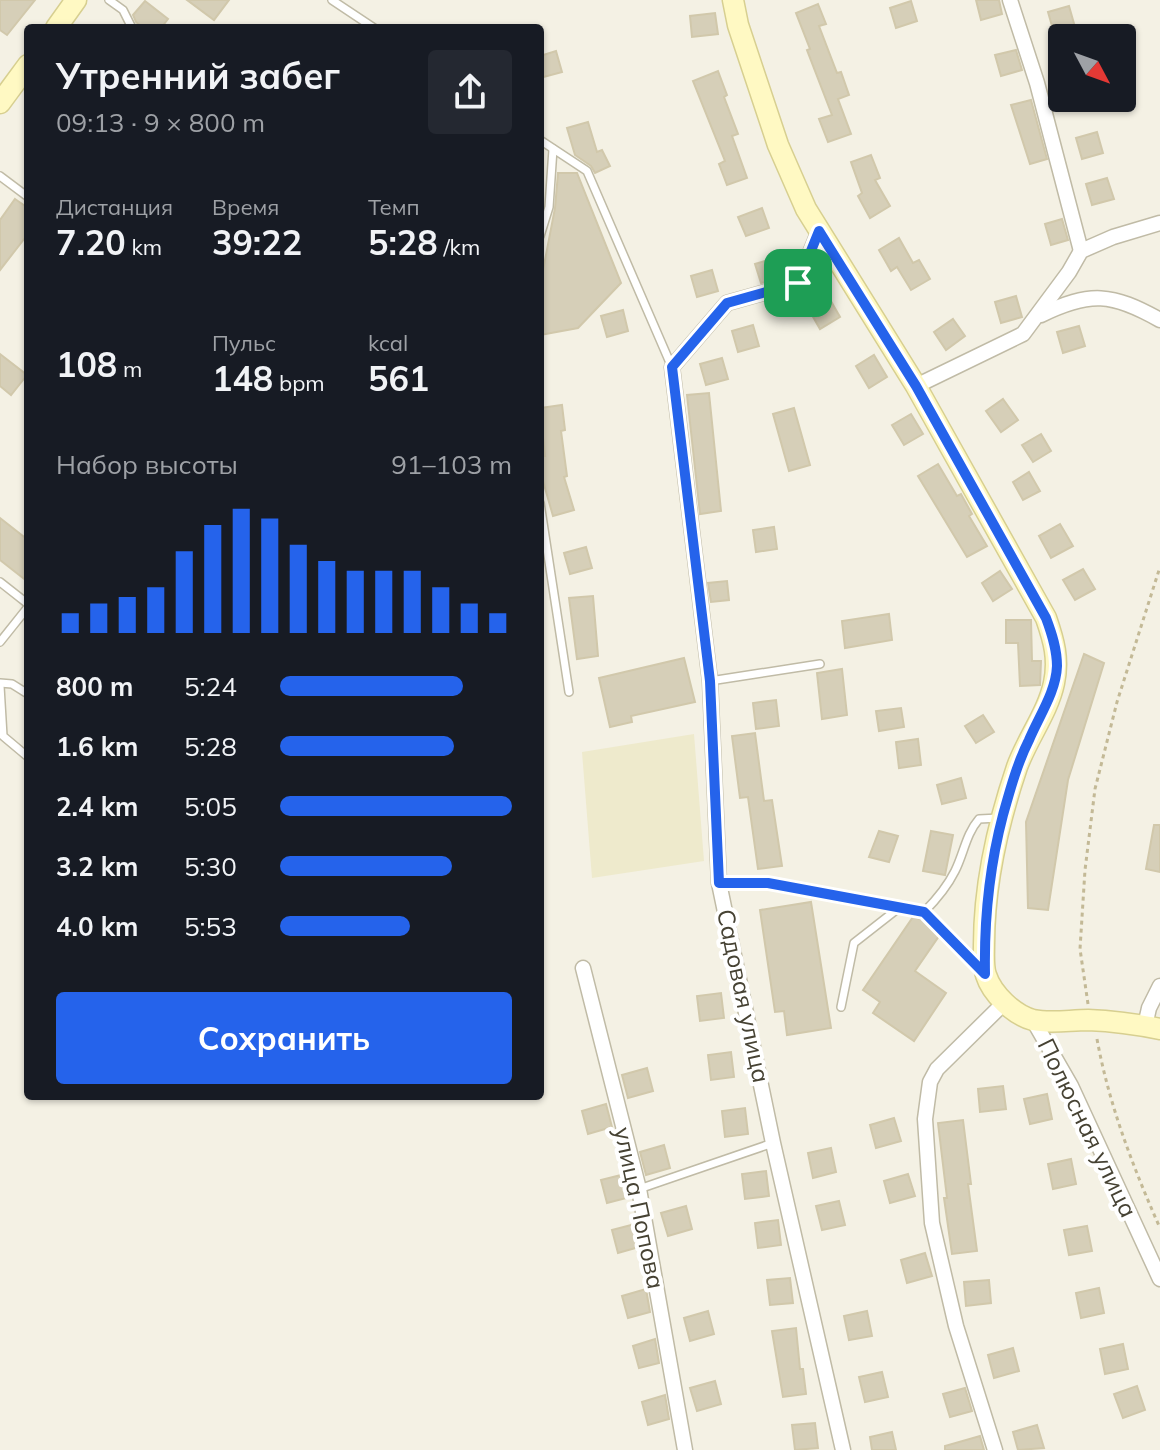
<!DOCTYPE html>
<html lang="ru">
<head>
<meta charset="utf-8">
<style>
	:root { --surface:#171b24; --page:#242831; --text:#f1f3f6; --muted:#9ea1a6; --accent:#2563eb }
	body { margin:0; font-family:Mulish,sans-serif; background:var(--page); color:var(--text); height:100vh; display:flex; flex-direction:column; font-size:30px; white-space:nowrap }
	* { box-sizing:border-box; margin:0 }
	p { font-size:26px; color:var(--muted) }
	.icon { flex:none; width:44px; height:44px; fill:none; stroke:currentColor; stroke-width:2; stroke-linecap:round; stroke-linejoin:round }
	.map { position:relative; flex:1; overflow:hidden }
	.side { position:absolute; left:24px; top:24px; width:520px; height:1076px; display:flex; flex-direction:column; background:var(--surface); border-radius:8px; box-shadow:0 2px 6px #0004 }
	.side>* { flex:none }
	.needle { width:52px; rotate:131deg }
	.controls { position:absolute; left:1048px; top:24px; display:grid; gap:16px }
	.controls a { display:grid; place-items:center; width:88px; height:88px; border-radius:8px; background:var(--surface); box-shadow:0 2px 6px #0004; font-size:40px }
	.pin { position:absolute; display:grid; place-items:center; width:68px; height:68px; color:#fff; margin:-34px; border-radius:16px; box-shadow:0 4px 12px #0006 }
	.round { display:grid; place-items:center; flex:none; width:84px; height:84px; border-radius:8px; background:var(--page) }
	.overview { display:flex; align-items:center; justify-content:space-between; height:136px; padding:0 32px }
	h1 { font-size:36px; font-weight:700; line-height:60px }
	.stats { display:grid; grid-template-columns:repeat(3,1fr); gap:12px; height:136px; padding:8px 32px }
	.stats div { display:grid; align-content:center }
	.stats b { font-size:34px; font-weight:700 }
	.stats small { font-size:22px; font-weight:400 }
	.stats p { font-size:22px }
	.chart { height:224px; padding:16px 32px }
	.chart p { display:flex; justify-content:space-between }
	.chart svg { width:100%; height:144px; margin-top:8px; stroke:var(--accent); stroke-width:6 }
	.primary-button { display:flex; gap:16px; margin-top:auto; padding:16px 32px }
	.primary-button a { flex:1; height:92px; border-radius:8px; background:var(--accent); color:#fff; font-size:32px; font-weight:700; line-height:92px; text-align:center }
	ul { padding:0 32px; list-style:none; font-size:26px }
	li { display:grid; grid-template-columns:128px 96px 1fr; align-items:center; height:60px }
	li i { height:20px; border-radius:10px; background:var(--accent) }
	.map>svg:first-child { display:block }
	.education { fill:#eeeacc }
	.building { fill:#d6cfb8; stroke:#d1c8ab; stroke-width:2 }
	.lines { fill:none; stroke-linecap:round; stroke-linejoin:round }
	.lane-casing { stroke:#c0bba6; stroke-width:10 }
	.street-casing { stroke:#c0bba6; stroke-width:17 }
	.secondary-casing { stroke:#d7cf90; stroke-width:23 }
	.path { stroke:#c3b996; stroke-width:3; stroke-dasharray:4 4; stroke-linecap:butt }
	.lane { stroke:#fff; stroke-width:7 }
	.street { stroke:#fff; stroke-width:14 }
	.secondary { stroke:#fff9c3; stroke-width:20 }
	.route-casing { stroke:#fff; stroke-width:16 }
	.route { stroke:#2563eb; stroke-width:10 }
	.labels { text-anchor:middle; stroke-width:8; stroke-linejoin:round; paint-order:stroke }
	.street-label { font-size:24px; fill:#464233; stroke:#fff }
</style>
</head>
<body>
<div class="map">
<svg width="1160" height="1450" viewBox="0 0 1160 1450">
	<rect width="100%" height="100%" fill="#f4f1e4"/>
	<polygon class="education" points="694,734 704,861 592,878 582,752"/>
	<g class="building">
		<polygon points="0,0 35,0 7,35 0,30"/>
		<polygon points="187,0 229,0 214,20"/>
		<polygon points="976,0 999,0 1002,14 981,20"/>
		<polygon points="145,1 168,19 161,28 143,28 136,22 133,15"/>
		<polygon points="911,1 917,21 896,28 890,8"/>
		<polygon points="818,4 826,24 819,26 837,73 841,72 849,95 838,99 851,134 828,142 819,119 832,115 807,50 810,49 796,13"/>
		<polygon points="1069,6 1075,27 1054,33 1048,12"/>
		<polygon points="715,13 718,34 692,37 690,16"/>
		<polygon points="1016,50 1022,70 1001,76 995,55"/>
		<polygon points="556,51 562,72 540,78 540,56"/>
		<polygon points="718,71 727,95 724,97 738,134 732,136 747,178 727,185 719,164 725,161 693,81"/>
		<polygon points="1031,100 1047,159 1030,164 1011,105"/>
		<polygon points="588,122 597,152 602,150 610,166 595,173 591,166 575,155 567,128"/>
		<polygon points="1097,132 1103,153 1082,159 1076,138"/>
		<polygon points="871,155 880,178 875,180 890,206 870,218 858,196 862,193 851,162"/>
		<polygon points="558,173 577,173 621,283 578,328 540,335 540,286 555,208"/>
		<polygon points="1107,178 1114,199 1092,205 1086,184"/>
		<polygon points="15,199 28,208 28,234 0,270 0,220"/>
		<polygon points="762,208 769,228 746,236 738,217"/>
		<polygon points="1062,219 1068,240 1051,245 1045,224"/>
		<polygon points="899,238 913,263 919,260 930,279 911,290 897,267 891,271 879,250"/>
		<polygon points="775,258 781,278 761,283 755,264"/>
		<polygon points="712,270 718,291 697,297 691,276"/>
		<polygon points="828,296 840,317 820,329 808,308"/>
		<polygon points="1016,296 1022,317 1001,323 995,302"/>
		<polygon points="623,310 628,331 607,337 601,316"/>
		<polygon points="953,319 965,336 946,350 934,332"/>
		<polygon points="753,325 759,346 738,352 732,331"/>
		<polygon points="1079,326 1085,346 1063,353 1057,332"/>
		<polygon points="0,354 27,375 11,395 0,386"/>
		<polygon points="874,355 887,377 869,388 856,366"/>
		<polygon points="722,358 728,379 706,385 700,364"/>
		<polygon points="709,393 721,511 700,514 687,395"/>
		<polygon points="1003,399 1018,420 1001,432 986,411"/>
		<polygon points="562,405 565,430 561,431 567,476 564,477 574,510 553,516 543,481 540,459 540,456 545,456 540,408"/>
		<polygon points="794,408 810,465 789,471 773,414"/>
		<polygon points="911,414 923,434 904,445 892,425"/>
		<polygon points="1041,434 1051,451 1033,462 1022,445"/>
		<polygon points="938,464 957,496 961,494 972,514 969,516 987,546 967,557 918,476"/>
		<polygon points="1029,472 1040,491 1023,500 1013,482"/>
		<polygon points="0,518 28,540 28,582 0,560"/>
		<polygon points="1060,524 1073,546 1051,558 1039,536"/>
		<polygon points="774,527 777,549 756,552 753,530"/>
		<polygon points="586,547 592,568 570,574 564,553"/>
		<polygon points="1083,569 1095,589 1075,600 1063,580"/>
		<polygon points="1000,571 1012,589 993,601 982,583"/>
		<polygon points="727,581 729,600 711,602 708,583"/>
		<polygon points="593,596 598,656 577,659 569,598"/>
		<polygon points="889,614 892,640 845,648 842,621"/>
		<polygon points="1006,620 1031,620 1032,661 1041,661 1040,685 1020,686 1018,643 1006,643"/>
		<polygon points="1084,654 1104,663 1068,780 1048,910 1028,908 1026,822"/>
		<polygon points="684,658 695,702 631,716 632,722 610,727 599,678"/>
		<polygon points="842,669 847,715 822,719 817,673"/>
		<polygon points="776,700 779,726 756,729 753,703"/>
		<polygon points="901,708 904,727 879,731 876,711"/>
		<polygon points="983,715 994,732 976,743 965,726"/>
		<polygon points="755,733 764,801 772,800 782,866 758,869 748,797 740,798 732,736"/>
		<polygon points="918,739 921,765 899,768 896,742"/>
		<polygon points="961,778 966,798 942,804 937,785"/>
		<polygon points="1154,825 1160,825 1160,872 1146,869"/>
		<polygon points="879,831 898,836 889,862 869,857"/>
		<polygon points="931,831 953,835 945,875 923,871"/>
		<polygon points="811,902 831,1028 787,1035 784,1011 775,1012 760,910"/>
		<polygon points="913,917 923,920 939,936 915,971 946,993 914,1041 873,1013 880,1002 863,990"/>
		<polygon points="721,993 724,1018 700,1021 697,996"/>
		<polygon points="731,1052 734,1077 711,1080 708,1055"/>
		<polygon points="647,1068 653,1091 628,1098 622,1075"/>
		<polygon points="1003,1086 1006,1109 980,1112 978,1089"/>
		<polygon points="1047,1094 1052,1119 1030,1124 1024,1099"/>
		<polygon points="606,1104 612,1127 588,1134 582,1111"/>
		<polygon points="745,1108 748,1134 725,1137 722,1111"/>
		<polygon points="894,1118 901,1141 876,1148 870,1125"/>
		<polygon points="963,1120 971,1184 968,1184 977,1251 952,1254 944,1198 947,1198 938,1123"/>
		<polygon points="664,1145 670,1168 646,1175 640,1152"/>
		<polygon points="831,1148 836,1172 813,1178 808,1153"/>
		<polygon points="1071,1159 1076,1184 1053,1189 1048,1164"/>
		<polygon points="766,1171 769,1196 745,1199 742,1174"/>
		<polygon points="625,1174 630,1197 607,1203 601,1180"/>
		<polygon points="908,1174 915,1196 890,1203 884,1181"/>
		<polygon points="839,1201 845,1225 822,1230 816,1206"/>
		<polygon points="686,1206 692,1229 668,1236 661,1213"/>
		<polygon points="778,1220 781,1245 758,1248 755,1223"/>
		<polygon points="635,1224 639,1247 618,1253 612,1230"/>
		<polygon points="1087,1226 1092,1251 1069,1255 1064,1230"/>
		<polygon points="925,1253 932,1276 907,1283 901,1260"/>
		<polygon points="790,1278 793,1303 770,1305 767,1280"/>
		<polygon points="989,1280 991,1303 966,1306 964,1282"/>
		<polygon points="1099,1288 1104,1313 1081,1318 1076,1293"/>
		<polygon points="646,1289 650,1312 628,1318 622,1296"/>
		<polygon points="708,1311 714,1334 690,1341 684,1318"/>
		<polygon points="867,1311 872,1336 849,1340 844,1316"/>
		<polygon points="796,1328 800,1369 803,1369 806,1394 783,1397 772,1331"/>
		<polygon points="655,1339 659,1363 639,1368 633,1346"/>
		<polygon points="1123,1344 1128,1369 1105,1374 1100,1349"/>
		<polygon points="1013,1348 1019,1371 994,1378 988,1355"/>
		<polygon points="882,1372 888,1397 865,1402 859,1377"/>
		<polygon points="715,1381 721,1404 697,1411 690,1388"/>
		<polygon points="1137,1386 1145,1410 1123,1418 1114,1394"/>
		<polygon points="965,1388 972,1411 950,1417 943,1394"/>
		<polygon points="665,1395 669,1419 648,1425 642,1402"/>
		<polygon points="815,1423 818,1448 795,1450 792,1425"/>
		<polygon points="1037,1425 1044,1448 1018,1450 1013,1432"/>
		<polygon points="892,1432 896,1450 872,1450 870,1437"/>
		<polygon points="980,1436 984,1450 945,1450 945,1446"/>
	</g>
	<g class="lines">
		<defs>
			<g id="lane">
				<polyline points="109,0 123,10 132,28"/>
				<polyline points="332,0 374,28"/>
				<polyline points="540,140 587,171 671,365"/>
				<polyline points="0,176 28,197"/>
				<polyline points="540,236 549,207 553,149"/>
				<polyline points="540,503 569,692"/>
				<polyline points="0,582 28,604"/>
				<polyline points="0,642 28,607"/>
				<polyline points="710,681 820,664"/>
				<polyline points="0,683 12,684 28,694"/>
				<polyline points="0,686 3,736 28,757"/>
				<polyline points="719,883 768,883 924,912 979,968"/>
				<path d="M924,912C936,900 947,887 955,871C964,853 966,834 979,819L999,818"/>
				<polyline points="841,1007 854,943 900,907"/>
				<polyline points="639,1189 773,1143"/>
			</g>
			<g id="street">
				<polyline points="1010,0 1037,83 1081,251"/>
				<polyline points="819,231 798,283 727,303 672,367 710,681 719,883 773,1143 843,1450"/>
				<path d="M1041,315C1090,291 1112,293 1160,320"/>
				<polyline points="916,386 1023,334 1069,272 1081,251 1113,237 1160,223"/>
				<polyline points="583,968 639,1189 685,1450"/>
				<polyline points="1033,1020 1071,1086 1160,1279"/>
				<polyline points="1145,1026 1149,1008 1160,986"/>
				<polyline points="995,1450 956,1326 932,1223 925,1119 930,1082 937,1069 1005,1002"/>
			</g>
			<g id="secondary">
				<path d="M733,0L738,25L778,145L806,209L916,386L1046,618C1054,641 1059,659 1054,683C1048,712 1027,739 1017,767C998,823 984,885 984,945C984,954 983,967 986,975C992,994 1014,1015 1033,1020C1051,1024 1070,1020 1088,1020C1112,1021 1136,1024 1160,1029"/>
				<polyline points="56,28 76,0"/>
				<polyline points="0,103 28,65"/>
			</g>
		</defs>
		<use href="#lane" class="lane-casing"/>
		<use href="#street" class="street-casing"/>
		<use href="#secondary" class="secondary-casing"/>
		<g class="path">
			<polyline points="1088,1004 1080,949 1085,870 1095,789 1117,702 1160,567"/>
			<path d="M1097,1039C1109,1105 1133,1167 1160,1228"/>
		</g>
		<use href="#lane" class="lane"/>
		<use href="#street" class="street"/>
		<use href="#secondary" class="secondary"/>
	</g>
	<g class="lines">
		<defs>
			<path id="route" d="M819,231L916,386L1046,618C1052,634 1057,649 1057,666C1056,692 1039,716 1029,740C1017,764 1010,790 1003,815C989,868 984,919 985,974L924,912L768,883H719L710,681L672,367L727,303L798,283Z"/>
		</defs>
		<use href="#route" class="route-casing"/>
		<use href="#route" class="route"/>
	</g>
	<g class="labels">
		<g class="street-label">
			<text transform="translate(743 996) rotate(78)" y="8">Садовая улица</text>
			<text transform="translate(1087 1128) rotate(64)" y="8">Полюсная улица</text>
			<text transform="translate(639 1208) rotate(78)" y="8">улица Попова</text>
		</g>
	</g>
</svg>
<div class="controls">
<a><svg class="needle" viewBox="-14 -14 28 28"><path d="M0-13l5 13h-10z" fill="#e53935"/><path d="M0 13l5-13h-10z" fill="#9ea1a6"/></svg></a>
</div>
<div class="pin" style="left:798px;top:283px;background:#1e9e55"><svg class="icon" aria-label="arrive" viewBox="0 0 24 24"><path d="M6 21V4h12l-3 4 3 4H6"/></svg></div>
<section class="side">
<div class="overview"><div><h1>Утренний забег</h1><p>09:13 · 9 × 800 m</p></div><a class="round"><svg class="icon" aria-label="share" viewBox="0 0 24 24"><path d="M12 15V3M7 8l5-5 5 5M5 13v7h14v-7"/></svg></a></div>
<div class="stats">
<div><p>Дистанция</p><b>7.20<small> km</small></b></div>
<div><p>Время</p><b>39:22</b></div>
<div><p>Темп</p><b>5:28<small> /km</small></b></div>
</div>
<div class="stats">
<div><b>108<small> m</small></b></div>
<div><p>Пульс</p><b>148<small> bpm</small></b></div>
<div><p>kcal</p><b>561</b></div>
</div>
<div class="chart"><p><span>Набор высоты</span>91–103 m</p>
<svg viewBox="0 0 160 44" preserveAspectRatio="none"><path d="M5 44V38M15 44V35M25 44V33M35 44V30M45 44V19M55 44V11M65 44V6M75 44V9M85 44V17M95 44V22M105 44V25M115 44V25M125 44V25M135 44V30M145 44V35M155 44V38"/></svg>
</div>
<ul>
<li><b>800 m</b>5:24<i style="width:79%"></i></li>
<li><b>1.6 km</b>5:28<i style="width:75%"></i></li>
<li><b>2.4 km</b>5:05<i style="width:100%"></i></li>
<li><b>3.2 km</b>5:30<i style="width:74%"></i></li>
<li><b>4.0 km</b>5:53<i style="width:56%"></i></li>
</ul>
<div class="primary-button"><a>Сохранить</a></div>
</section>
</div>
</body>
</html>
